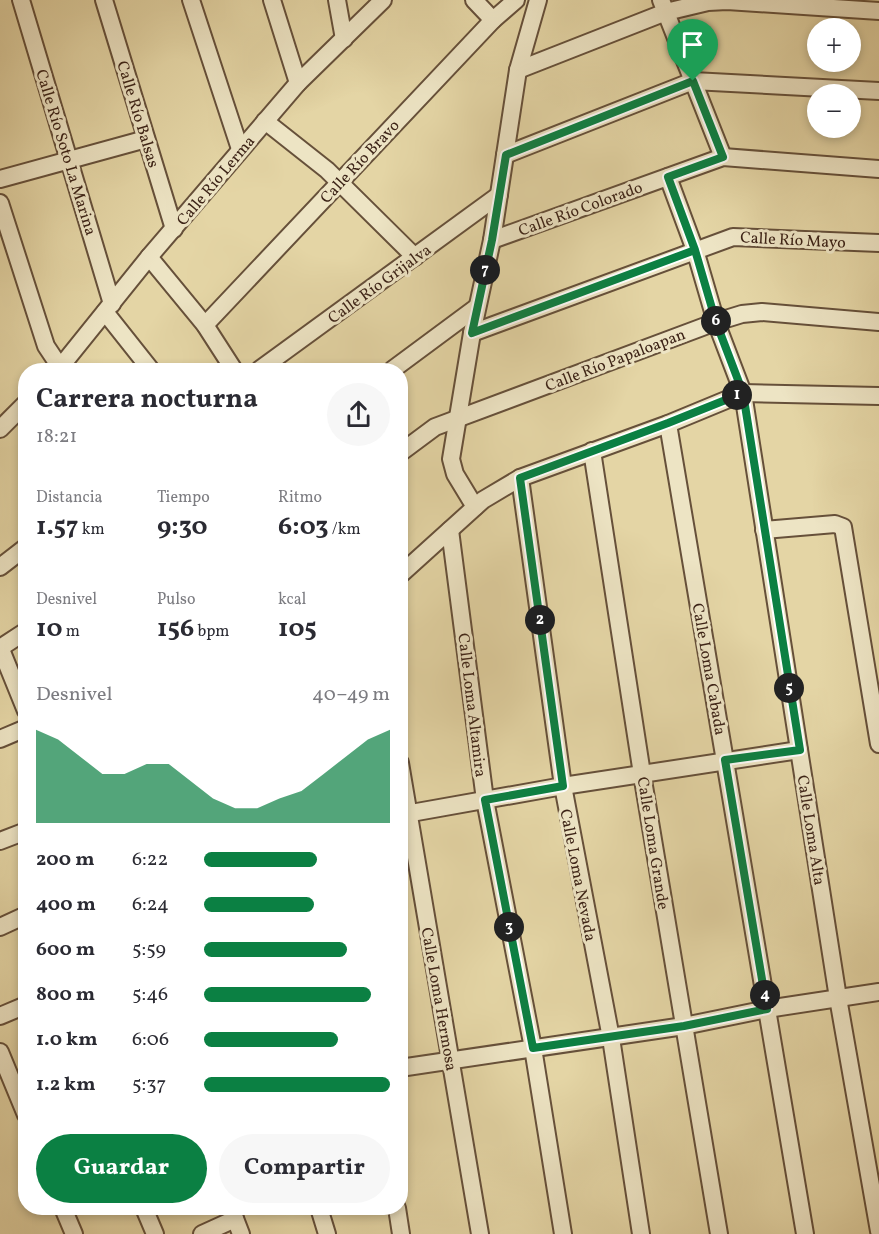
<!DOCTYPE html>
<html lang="es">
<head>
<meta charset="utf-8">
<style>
	:root { --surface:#fff; --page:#f7f7f7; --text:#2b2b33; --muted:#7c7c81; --accent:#0b8043 }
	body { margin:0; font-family:Vollkorn,serif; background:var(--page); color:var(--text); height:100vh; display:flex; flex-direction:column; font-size:22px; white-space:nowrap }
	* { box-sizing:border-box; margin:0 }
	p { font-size:20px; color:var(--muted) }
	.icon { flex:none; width:33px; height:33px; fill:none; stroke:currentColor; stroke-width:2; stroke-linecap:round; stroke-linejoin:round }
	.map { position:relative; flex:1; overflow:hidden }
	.drawer { position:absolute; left:18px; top:363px; width:390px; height:852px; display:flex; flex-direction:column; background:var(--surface); border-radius:24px; box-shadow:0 3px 9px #0003 }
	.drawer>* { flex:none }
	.fabs { position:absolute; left:807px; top:18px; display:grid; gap:12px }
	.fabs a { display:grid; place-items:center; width:54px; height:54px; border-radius:50%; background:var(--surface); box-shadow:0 3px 9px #0003; font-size:30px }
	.pin { position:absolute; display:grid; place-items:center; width:51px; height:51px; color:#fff; margin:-62px -26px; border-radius:50% 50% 50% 0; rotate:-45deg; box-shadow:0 0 6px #0007 }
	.pin .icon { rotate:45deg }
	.km { position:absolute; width:30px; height:30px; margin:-15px; border-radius:50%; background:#222; color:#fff; font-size:16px; line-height:30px; text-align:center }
	.round { display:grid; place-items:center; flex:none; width:63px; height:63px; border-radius:32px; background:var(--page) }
	.head { display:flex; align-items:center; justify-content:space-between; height:102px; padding:0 18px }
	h1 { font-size:27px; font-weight:700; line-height:45px }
	.figures { display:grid; grid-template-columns:repeat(3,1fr); gap:9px; height:102px; padding:6px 18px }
	.figures div { display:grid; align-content:center }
	.figures b { font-size:26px; font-weight:700 }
	.figures small { font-size:16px; font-weight:400 }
	.figures p { font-size:16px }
	.chart { height:168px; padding:12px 18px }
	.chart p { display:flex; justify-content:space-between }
	.chart svg { width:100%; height:108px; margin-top:6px; fill:var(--accent); opacity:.7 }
	.button { display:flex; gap:12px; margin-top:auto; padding:12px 18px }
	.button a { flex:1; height:69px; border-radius:36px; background:var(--accent); color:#fff; font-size:24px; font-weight:700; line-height:69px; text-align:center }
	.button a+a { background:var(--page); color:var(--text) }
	ul { padding:0 18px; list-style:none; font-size:20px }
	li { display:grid; grid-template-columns:96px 72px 1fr; align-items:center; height:45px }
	li i { height:15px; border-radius:8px; background:var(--accent) }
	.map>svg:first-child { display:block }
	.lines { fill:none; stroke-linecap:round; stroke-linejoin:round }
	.minor-casing { stroke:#66503a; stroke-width:20 }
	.minor { stroke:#ede4c4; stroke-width:16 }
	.route-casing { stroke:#fff; stroke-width:12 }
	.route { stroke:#0b8043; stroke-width:8 }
	.labels { text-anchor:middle; stroke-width:6; stroke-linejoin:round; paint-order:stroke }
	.street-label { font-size:16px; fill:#3c2317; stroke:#ede4c4 }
</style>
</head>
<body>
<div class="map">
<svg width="879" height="1234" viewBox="0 0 879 1234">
	<rect width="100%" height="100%" fill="#e4d5a5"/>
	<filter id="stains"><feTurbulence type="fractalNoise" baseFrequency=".00333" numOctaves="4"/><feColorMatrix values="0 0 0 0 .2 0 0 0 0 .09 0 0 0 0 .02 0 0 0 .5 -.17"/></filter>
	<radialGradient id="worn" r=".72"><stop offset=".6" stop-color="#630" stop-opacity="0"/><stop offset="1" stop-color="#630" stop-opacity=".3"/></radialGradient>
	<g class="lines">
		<defs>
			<g id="minor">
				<polyline points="21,0 112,304"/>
				<polyline points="104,0 174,229"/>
				<polyline points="191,0 240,149"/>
				<polyline points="272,0 298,83"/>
				<polyline points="337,0 344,39"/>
				<polyline points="474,0 493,20"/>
				<polyline points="661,0 723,157"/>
				<polyline points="518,70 666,12 708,2 727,1 879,11"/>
				<polyline points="265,121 327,170 415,257"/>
				<polyline points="505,155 693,81 879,91"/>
				<polyline points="668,177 695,250 716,322 743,393 838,998 879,1231"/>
				<polyline points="0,179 146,139"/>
				<polyline points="0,203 46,346 62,370"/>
				<polyline points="492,240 723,157 879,169"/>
				<polyline points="149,257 205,325 234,370"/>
				<polyline points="105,312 151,370"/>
				<polyline points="205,325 493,20 516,0"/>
				<polyline points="472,333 733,237 879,243"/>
				<polyline points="58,370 149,257 298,83 383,0"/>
				<polyline points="259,370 499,195"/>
				<polyline points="392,370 477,307"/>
				<polyline points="668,424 805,1234"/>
				<polyline points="0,429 26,403"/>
				<polyline points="592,451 642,774 719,1234"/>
				<polyline points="400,453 435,427 716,322 742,314 762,312 879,322"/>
				<polyline points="520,478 563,786 611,1038 641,1234"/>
				<polyline points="475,507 455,474 451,459 472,333 492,240 518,70 538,0"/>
				<polyline points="450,530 485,800 533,1048 563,1234"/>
				<polyline points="764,530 835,524 843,527 879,744"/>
				<polyline points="0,567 26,547"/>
				<polyline points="400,575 483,500 520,478 668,424 743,393 879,396"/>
				<polyline points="0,647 26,711"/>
				<polyline points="0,648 26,631"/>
				<polyline points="0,739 26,728"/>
				<polyline points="400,763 480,1234"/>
				<polyline points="400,815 563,786 799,750"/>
				<polyline points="0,841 26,831"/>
				<polyline points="0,927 26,915"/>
				<polyline points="0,1016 26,1005"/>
				<polyline points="0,1052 26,1115"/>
				<polyline points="400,1068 684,1026 767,1009 879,992"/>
				<polyline points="63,1208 74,1234"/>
				<polyline points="144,1208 155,1234"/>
				<polyline points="231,1208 241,1234"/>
				<polyline points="319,1208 327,1234"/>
				<polyline points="397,1208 401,1234"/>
				<polyline points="202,1234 235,1219"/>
			</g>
		</defs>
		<use href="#minor" class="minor-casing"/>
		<use href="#minor" class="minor"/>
	</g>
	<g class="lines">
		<defs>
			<polyline id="route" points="693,81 723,157 668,177 695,250 716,322 743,393 668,423 520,478 563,786 485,800 533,1048 684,1026 767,1009 725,760 800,750 743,393 716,322 695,250 472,333 492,240 506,155 693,81"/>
		</defs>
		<use href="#route" class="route-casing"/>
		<use href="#route" class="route"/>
	</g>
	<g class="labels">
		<g class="street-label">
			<text transform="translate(139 114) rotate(73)" y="6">Calle Río Balsas</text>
			<text transform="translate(67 152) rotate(73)" y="6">Calle Río Soto La Marina</text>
			<text transform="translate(359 161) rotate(-47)" y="6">Calle Río Bravo</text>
			<text transform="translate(215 180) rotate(-50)" y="6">Calle Río Lerma</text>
			<text transform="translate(580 208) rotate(-20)" y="6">Calle Río Colorado</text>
			<text transform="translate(793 239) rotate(3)" y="6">Calle Río Mayo</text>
			<text transform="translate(379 283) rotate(-36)" y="6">Calle Río Grijalva</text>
			<text transform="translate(615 359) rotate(-21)" y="6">Calle Río Papaloapan</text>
			<text transform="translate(710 669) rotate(80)" y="6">Calle Loma Cabada</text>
			<text transform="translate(473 705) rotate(83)" y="6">Calle Loma Altamira</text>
			<text transform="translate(812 830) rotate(81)" y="6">Calle Loma Alta</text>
			<text transform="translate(654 843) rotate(81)" y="6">Calle Loma Grande</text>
			<text transform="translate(579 875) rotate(79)" y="6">Calle Loma Nevada</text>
			<text transform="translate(440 999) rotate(80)" y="6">Calle Loma Hermosa</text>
		</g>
	</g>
	<rect width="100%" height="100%" filter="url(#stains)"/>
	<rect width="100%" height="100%" fill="url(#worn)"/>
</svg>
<div class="fabs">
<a>+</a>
<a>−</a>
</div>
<div class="pin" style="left:693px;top:81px;background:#1e9e55"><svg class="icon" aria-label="arrive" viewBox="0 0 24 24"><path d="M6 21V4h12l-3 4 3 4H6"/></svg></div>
<b class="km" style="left:737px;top:395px">1</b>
<b class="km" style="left:540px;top:620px">2</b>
<b class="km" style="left:509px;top:927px">3</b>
<b class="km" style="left:765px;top:995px">4</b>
<b class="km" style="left:789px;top:688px">5</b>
<b class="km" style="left:716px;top:321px">6</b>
<b class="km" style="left:485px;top:270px">7</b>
<section class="drawer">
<div class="head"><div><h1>Carrera nocturna</h1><p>18:21</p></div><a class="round"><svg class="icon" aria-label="share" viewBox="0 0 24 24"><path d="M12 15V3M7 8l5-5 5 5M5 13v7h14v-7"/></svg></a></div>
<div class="figures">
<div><p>Distancia</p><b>1.57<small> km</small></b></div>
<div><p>Tiempo</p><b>9:30</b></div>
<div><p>Ritmo</p><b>6:03<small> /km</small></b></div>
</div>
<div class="figures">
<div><p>Desnivel</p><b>10<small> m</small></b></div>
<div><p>Pulso</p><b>156<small> bpm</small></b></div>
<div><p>kcal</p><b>105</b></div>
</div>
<div class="chart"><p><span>Desnivel</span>40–49 m</p>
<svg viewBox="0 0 160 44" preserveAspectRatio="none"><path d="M0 44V6L10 10L20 17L30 24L40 24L50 20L60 20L70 27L80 34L90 38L100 38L110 34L120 31L130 24L140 17L150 10L160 6V44z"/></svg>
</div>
<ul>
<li><b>200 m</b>6:22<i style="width:61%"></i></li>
<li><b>400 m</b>6:24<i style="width:59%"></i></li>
<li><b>600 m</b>5:59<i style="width:77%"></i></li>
<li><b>800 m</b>5:46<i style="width:90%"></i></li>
<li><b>1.0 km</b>6:06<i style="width:72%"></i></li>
<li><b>1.2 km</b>5:37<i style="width:100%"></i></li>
</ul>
<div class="button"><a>Guardar</a><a>Compartir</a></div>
</section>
</div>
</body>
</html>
